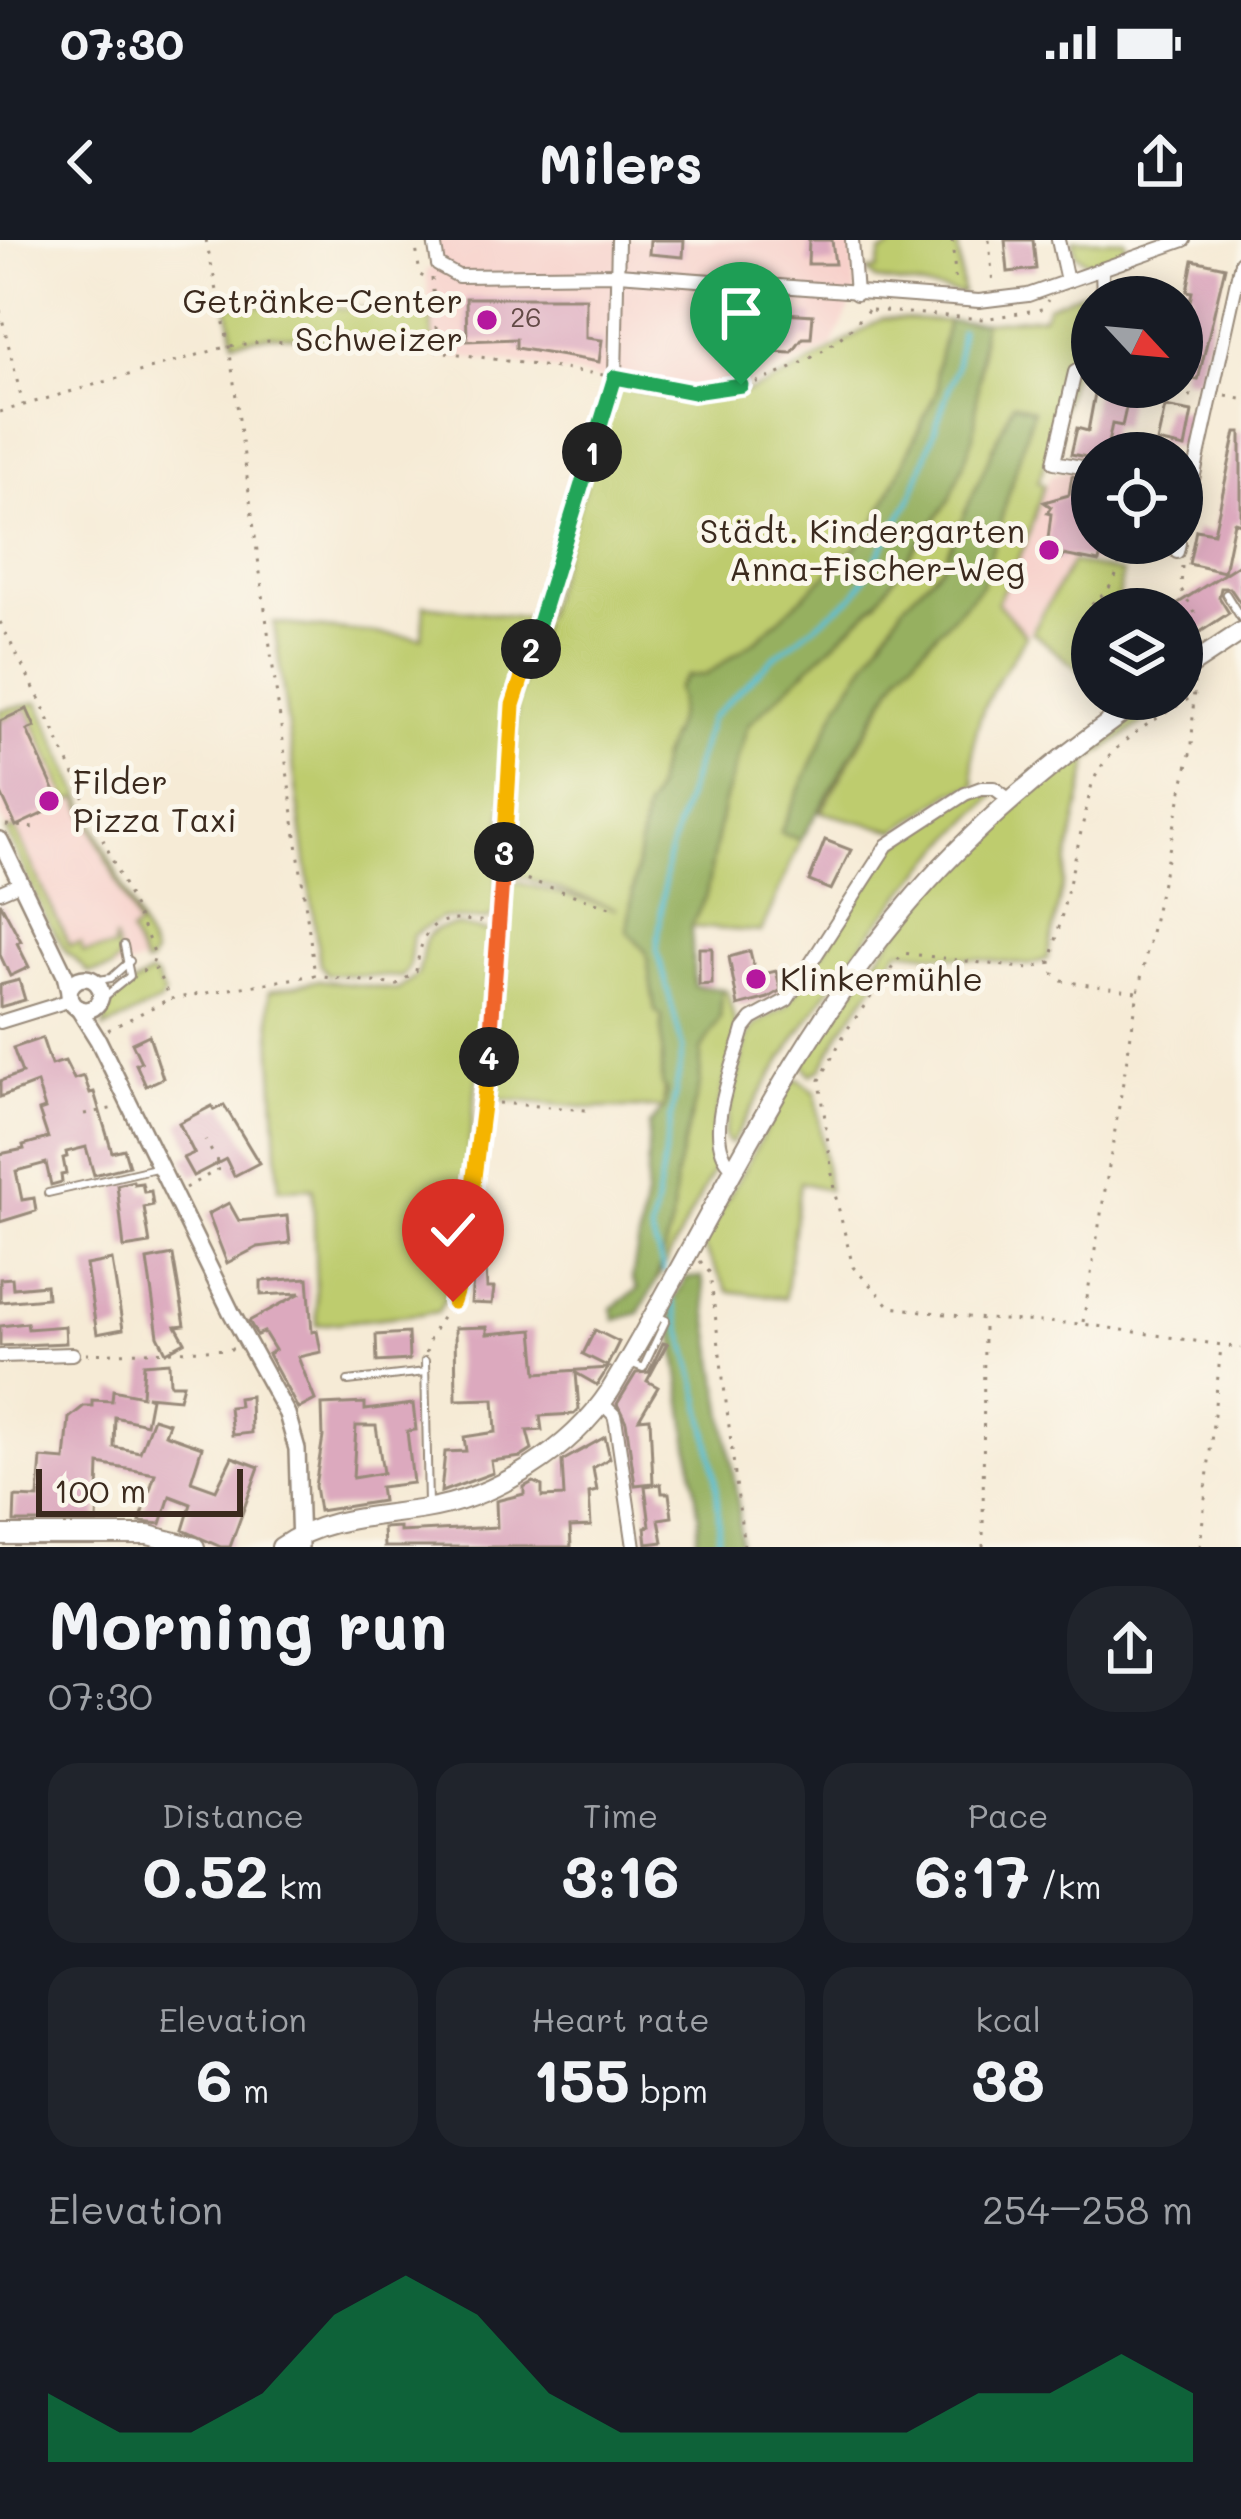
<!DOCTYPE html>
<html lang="en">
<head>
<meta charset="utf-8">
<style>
	:root { --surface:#171b24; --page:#20242c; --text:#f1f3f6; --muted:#9ea1a6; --accent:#0b8043 }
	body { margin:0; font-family:Mali,sans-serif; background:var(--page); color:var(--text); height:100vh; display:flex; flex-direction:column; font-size:45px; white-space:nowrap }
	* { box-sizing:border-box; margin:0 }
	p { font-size:39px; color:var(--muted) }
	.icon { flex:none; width:66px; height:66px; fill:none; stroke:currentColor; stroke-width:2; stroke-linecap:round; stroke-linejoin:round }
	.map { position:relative; height:1307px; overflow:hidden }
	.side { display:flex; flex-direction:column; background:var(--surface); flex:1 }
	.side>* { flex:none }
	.needle { width:78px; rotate:116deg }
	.fabs { position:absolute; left:1071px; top:36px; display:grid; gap:24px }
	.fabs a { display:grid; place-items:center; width:132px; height:132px; border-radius:50%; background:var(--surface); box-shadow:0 6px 30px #0003; font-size:60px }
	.scale { position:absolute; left:36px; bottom:30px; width:207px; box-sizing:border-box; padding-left:12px; border:6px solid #3b2a1e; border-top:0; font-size:33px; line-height:42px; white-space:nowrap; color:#3b2a1e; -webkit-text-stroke:9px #fbf7ec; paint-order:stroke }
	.pin { position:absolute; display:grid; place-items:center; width:102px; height:102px; color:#fff; margin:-123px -51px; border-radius:50% 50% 50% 0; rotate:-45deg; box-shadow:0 0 12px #0007 }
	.pin .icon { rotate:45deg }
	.km { position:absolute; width:60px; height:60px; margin:-30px; border-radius:50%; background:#222; color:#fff; font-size:33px; line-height:60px; text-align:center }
	.round { display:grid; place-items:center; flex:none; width:126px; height:126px; border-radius:48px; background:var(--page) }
	.head { display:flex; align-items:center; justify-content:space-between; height:204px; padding:0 48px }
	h1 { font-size:66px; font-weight:700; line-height:90px }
	.stats { display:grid; grid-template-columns:repeat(3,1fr); gap:18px; height:204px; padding:12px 48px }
	.stats div { display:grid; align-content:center; border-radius:30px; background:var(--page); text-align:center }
	.stats b { font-size:60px; font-weight:700 }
	.stats small { font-size:33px; font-weight:400 }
	.stats p { font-size:33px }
	.chart { height:336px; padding:24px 48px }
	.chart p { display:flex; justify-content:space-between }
	.chart svg { width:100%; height:216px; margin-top:12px; fill:var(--accent); opacity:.7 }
	.status { display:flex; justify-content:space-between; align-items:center; height:84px; padding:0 60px; background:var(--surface); direction:ltr }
	.status svg { height:33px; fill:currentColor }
	header { display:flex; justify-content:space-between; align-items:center; height:156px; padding:0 48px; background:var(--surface); font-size:54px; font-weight:700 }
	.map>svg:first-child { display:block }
	.built { fill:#f7d0ca }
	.green { fill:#becc6e; stroke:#7c7b46; stroke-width:3 }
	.forest { fill:#96b061; stroke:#686d40; stroke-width:3 }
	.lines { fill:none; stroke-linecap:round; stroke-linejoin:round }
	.stream { stroke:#59c0d6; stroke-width:4.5 }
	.building { fill:#dca9be; fill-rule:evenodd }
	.service-casing { stroke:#988a7a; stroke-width:10 }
	.minor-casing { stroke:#988a7a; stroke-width:16 }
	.tertiary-casing { stroke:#988a7a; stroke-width:20 }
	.secondary-casing { stroke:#988a7a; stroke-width:22 }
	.path { stroke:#988a7a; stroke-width:3; stroke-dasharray:3 9; stroke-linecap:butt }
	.service { stroke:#fff; stroke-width:6 }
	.minor { stroke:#fff; stroke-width:12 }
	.tertiary { stroke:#fff; stroke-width:15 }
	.secondary { stroke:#fff; stroke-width:18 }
	.split-1-casing { stroke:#fff; stroke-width:24 }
	.split-2-casing { stroke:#fff; stroke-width:24 }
	.split-3-casing { stroke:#fff; stroke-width:24 }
	.split-4-casing { stroke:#fff; stroke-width:24 }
	.split-5-casing { stroke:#fff; stroke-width:24 }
	.split-1 { stroke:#22a559; stroke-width:15 }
	.split-2 { stroke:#22a559; stroke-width:15 }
	.split-3 { stroke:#f5b400; stroke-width:15 }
	.split-4 { stroke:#f0652b; stroke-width:15 }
	.split-5 { stroke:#f5b400; stroke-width:15 }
	.poi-dot { fill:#b5179e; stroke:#fbf7ec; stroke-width:4.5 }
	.labels { text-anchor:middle; stroke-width:10; stroke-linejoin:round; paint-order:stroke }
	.number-label { font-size:27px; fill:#634a46 }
	.poi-label { font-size:33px; fill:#3b2a1e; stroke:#fbf7ec; text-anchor:end }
</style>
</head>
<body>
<div class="status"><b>07:30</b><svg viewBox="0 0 49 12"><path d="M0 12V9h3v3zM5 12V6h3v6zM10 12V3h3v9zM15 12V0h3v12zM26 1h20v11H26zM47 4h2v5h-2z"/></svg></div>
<header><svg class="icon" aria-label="back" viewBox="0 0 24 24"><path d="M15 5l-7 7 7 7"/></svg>Milers<svg class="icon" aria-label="share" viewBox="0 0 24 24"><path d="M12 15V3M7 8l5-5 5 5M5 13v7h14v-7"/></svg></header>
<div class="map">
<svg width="1241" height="1307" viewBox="0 0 1241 1307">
	<rect width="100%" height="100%" fill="#fbf7ec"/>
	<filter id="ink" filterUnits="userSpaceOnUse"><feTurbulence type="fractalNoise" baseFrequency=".00833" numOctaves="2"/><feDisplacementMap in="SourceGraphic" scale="24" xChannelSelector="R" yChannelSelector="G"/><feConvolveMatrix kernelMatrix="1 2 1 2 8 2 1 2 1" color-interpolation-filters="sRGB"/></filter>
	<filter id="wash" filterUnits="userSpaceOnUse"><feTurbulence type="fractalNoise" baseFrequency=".004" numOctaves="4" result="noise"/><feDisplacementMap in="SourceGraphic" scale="48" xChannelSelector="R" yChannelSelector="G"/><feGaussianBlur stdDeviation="2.7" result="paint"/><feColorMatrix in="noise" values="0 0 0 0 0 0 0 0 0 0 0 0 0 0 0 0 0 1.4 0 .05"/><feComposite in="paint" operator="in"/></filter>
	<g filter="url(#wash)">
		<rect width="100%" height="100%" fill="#f6ebd6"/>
		<g class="built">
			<polygon points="434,0 852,0 856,54 832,106 742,147 708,151 614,141 523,124 435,115 426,31 437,25"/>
			<polygon points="1071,230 1089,235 1072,321 1026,396 997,362 1028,304 1045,246 1051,236"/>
			<polygon points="38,465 149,708 152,721 105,732 75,721 48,677 0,575 0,473"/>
		</g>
		<g class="green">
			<polygon points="889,0 957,0 963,54 876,40 867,31 877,30 881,13 890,9"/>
			<polygon points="1073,0 1125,0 1127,12 1090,24 1076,14"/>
			<path d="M1087,50L1095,51L1098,57H1092L1088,112L1076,116L1056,195L1038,242L1044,245L1026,303L997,362L1026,396C995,446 964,483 975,545L952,552L896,591L821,572L902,430L982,345L1014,164L941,327L905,363L838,466L781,592L801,600L761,692L691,687L706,655L723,565L748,485L877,362L980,136L983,82L1043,76L1048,66Z"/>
			<polygon points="227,65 430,70 434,107 273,95 234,101"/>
			<path d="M883,78L948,81L936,131L938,148L878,278L855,308L760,397L706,435L687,436L677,448L681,465L673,496L661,517L656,555L645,570L627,691L646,712L655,771L662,776L664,868H593L489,858L505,639L617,669L505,631L517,461L617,145C635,150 654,156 673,159C753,170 819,116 883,78Z"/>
			<polygon points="1072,322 1122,333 1117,369 1092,369 1092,427 1081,432 1032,392"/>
			<polygon points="424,365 538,379 510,467 495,672 487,680 441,678 413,695 409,727 402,737 327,734 320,725 274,383 422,398"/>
			<path d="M1158,459H1177L1089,520L1047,719L1029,725L899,710L841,791L822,828L811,835L803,824C864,732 929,643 1012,569C1057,528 1108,494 1158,459Z"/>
			<polygon points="38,462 154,715 150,723 145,725 130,693 138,687 78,558 69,561 27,469 0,481 0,470"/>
			<path d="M991,552L994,556C883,663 808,771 731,904L726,901L724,894L747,798L755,785L787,766L891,609L967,555Z"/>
			<polygon points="15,589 69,705 81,703 83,712 113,708 115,698 120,719 111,729 89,733 65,710 48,682 6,591"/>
			<path d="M458,685L494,693L453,1043L438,1072L317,1085L313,948L279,949L269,751L319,740L398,750L418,734C427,704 417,688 458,685Z"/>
			<polygon points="150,734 156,737 164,755 161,761 104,789 106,763"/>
			<polygon points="722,749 727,751 737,792 713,891 715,927 656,1042 672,981 676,933 700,844 701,810 720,777"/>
			<polygon points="799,839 816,853 828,950 800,942 785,1058 728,1051 702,1005 792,842"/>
		</g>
		<g class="forest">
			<path d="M948,81L983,82L974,196L950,259L877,362L748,485L723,565L706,655L691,687L694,746L722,749L720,778L701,810L700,844L676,933L672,981L656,1042L639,1073L615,1080L612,1068L638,1049L632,1039L646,956L649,885L664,868L666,851L662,845V777L655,771L646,712L627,691L645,570C660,549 654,536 663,514C672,490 683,474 677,448L687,436L706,435L760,397L855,308L878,278L938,148L936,131Z"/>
			<polygon points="1013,163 1033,170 982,345 902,430 801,600 780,593 838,466 905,363 941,327"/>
			<polygon points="702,1037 739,1271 740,1307 696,1307 699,1278 670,1068 686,1038"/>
		</g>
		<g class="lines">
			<g class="stream">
				<polyline points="664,1031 651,992 683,809 657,709 667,621 710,479 773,418 855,355 911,259 956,128 961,91"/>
				<path d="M673,1061C692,1121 726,1247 717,1307"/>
			</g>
		</g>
		<g id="blocks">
			<g class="building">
				<polygon points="650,0 684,0 683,17 649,14"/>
				<polygon points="809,0 832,0 835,24 808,24"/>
				<polygon points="1005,0 1033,0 1036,29 1008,32"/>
				<polygon points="1193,20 1225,27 1198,140 1182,137 1182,97 1192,52 1187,51"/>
				<polygon points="1125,42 1173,52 1172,57 1122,57"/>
				<polygon points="466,58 586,58 586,98 602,100 599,122 516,108 516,99 467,101"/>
				<polygon points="783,73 813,75 811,98 803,98 792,113 767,112 766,122 717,118 719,93 781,98"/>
				<polygon points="1096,148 1129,155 1122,186 1112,184 1106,213 1092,213 1092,218 1071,214 1077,188 1088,191"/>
				<polygon points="1165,167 1192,172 1185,208 1157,202"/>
				<polygon points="1236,192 1241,192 1241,284 1234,282 1224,332 1189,324 1196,290 1214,293"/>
				<polygon points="1072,236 1092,239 1092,303 1103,303 1099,322 1063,315 1062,319 1046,316 1051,274 1047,273 1051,267 1044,262 1069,255"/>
				<polygon points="1241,323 1241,364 1230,348 1221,348 1219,357 1229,373 1182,404 1182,369 1169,369"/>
				<polygon points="27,469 35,487 27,490 61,565 16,586 0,551 0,481"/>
				<polygon points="825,600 851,610 831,650 809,641"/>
				<polygon points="0,662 21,701 17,703 29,727 10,736 0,715"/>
				<polygon points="699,708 712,708 712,744 699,745"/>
				<polygon points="750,711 756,736 776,731 781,750 768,758 738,766 729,717"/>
				<polygon points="19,740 25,760 0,767 0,745"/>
				<polygon points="149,795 163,838 146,846 136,824 141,822 132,803"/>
				<polygon points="42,798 51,825 65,821 74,839 84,836 90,853 94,852 112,912 124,909 129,926 94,935 86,907 66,912 67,917 63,918 66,934 61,935 62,942 51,945 46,923 16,931 22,960 34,958 36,971 0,982 0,914 24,909 23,905 48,898 39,871 45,869 37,843 0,857 0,841 22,833 13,808"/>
				<polygon points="224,865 259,923 234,936 226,919 193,936 183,918 194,913 179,883 212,866 214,870"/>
				<polygon points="133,941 134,944 142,943 144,952 151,951 153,965 144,967 150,1004 124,1008 117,945"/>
				<polygon points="229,963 239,981 287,976 290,1003 258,1007 227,1023 208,974"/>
				<polygon points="173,1015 185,1085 176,1086 185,1102 166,1112 158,1096 147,1020"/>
				<polygon points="112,1020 123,1089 97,1094 86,1025"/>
				<polygon points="474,1026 486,1027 487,1048 494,1048 492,1064 471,1063"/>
				<polygon points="12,1038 13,1048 46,1045 47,1058 0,1062 0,1039"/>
				<polygon points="308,1038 312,1092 317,1091 321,1112 298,1117 315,1160 298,1169 268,1114 275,1110 264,1092 257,1095 249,1081 301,1053 261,1055 261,1041"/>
				<polygon points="27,1083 28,1089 65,1086 66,1103 0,1106 0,1086"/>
				<polygon points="487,1087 487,1094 533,1090 537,1133 608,1128 597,1145 576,1133 579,1169 574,1174 540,1176 542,1190 527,1191 532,1210 521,1217 491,1221 493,1233 441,1252 445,1212 466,1211 464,1197 496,1192 494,1159 456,1160 455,1088"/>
				<polygon points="595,1090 619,1102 607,1126 583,1114"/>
				<polygon points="408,1093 409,1120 377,1122 376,1095"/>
				<polygon points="663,1103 667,1104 647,1141 658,1147 639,1179 650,1178 653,1243 635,1245 626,1182 617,1164 636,1133 649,1132"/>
				<polygon points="169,1122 170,1144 183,1144 179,1159 146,1156 151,1158 146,1184 115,1177 114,1207 140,1212 153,1178 169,1183 165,1194 202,1207 191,1241 216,1250 232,1217 259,1227 230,1307 221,1307 183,1290 191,1264 170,1256 161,1284 140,1282 155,1234 99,1224 97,1282 14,1282 15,1257 38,1258 41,1218 65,1220 69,1178 84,1166 92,1166 92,1160 112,1161 113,1150 142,1156 144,1124"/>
				<polygon points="250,1156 251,1193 232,1195 229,1167 239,1166 238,1158"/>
				<path d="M365,1163V1170L413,1164L416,1190L407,1191L413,1243L380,1247L382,1261L319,1271L315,1246L323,1197L322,1165ZM356,1186H376L383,1233L353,1238Z"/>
				<polygon points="605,1197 610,1218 593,1228 597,1251 589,1253 591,1286 570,1287 571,1307 384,1307 383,1288 400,1287 400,1292 497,1287 496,1261 524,1254 524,1247 533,1242 542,1246 542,1257 564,1256 562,1221"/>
				<polygon points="661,1244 662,1253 669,1253 672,1277 659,1279 663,1302 647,1304 645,1287 650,1286 645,1246"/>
			</g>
		</g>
	</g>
	<g filter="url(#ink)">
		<use href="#blocks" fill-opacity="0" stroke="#988a7a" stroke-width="3"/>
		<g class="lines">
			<defs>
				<g id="service">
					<polyline points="1226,354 1241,378"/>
					<polyline points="93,741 111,738 130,721"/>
					<polyline points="98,762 130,736 124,705"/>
					<polyline points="48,953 156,928"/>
					<polyline points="425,1121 428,1265"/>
					<polyline points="630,1123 643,1128 666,1080 657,1076"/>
					<polyline points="348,1141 425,1132"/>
				</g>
				<g id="minor">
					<polyline points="434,0 438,25 458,36 618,34 979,61 1028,55 1184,0"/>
					<polyline points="852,0 856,54"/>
					<polyline points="1058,0 1067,41"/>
					<polyline points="1102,29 1103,57"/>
					<polyline points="1092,110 1089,124 1075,132 1054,222 1092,229"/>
					<polyline points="615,137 618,0"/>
					<polyline points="1182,289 1241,22"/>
					<polyline points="1177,312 1179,303"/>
					<polyline points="0,652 21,643"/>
					<polyline points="0,782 71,760"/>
					<path d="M733,928C700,898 734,828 744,789L752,779L787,760L887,605L965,554L981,548H994L1010,560"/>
					<polyline points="0,1116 73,1114"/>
					<polyline points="602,1163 614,1175 616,1184 634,1307"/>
				</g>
				<g id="tertiary">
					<polyline points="0,600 65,735 69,752"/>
					<circle cx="85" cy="754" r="16"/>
					<polyline points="78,768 98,800 231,1072 287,1174 297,1209 300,1307"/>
				</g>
				<g id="secondary">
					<polyline points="1182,431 1241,392"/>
					<polyline points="0,1295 148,1295 195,1307"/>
					<path d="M281,1307C323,1277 375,1277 425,1269C495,1258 571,1210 610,1151C707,990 782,815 904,669C972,587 1055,520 1142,459"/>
				</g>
			</defs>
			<use href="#service" class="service-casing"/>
			<use href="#minor" class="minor-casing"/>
			<use href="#tertiary" class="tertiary-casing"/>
			<use href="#secondary" class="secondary-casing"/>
			<g class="path">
				<polyline points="206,0 229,106 315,735"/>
				<polyline points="415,0 420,35 429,40"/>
				<polyline points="952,0 956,46"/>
				<polyline points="989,0 993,45"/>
				<polyline points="432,38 438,111"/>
				<polyline points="0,70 23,165"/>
				<polyline points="872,70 984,79 1042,69 1048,60"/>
				<path d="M626,139C647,143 669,150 690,151C752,156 835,115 871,66"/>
				<polyline points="1154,147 1188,156 1199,155"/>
				<polyline points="1226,156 1241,159"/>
				<polyline points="0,172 229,106 269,101 438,111 604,135"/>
				<polyline points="1134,303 1164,309"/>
				<polyline points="1182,326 1181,349 1195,373"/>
				<polyline points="0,382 40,460 155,714 152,727"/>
				<path d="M1090,399C1079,359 1095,370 1113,342C1119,331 1120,315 1123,303"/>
				<polyline points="6,585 34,588"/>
				<polyline points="504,632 610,667"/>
				<polyline points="1051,722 1030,729 903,713 846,791 820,840 834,950 853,1027 891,1067 984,1079 1083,1084 1241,1108"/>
				<path d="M142,731L156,729L170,759L315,735L397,745L416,731C425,669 444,680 497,682"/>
				<path d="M1136,752L1062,741L1054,734L1051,722L1092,544C1110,500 1157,480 1196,454"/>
				<polyline points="108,790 169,759"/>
				<polyline points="487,862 586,870"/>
				<polyline points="84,874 115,868"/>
				<polyline points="185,948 221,928 205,900"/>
				<polyline points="700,1021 710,1033 744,1307"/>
				<polyline points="1083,1082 1138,752 1192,505 1194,442"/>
				<path d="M426,1113C430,1086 449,1074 458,1050L485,862L513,465L612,148"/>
				<polyline points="86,1114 233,1109"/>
				<polyline points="983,1307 984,1080"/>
				<polyline points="1200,1307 1221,1107"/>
			</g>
			<use href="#service" class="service"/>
			<use href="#minor" class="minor"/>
			<use href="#tertiary" class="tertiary"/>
			<use href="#secondary" class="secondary"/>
		</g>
	</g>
	<g class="lines" filter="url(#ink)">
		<defs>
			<polyline id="split-1" points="592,212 615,137 693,152 741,145"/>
			<polyline id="split-2" points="531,409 592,212"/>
			<polyline id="split-3" points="504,612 513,465 531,409"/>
			<polyline id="split-4" points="489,817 504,612"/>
			<polyline id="split-5" points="453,1062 462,1033 489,817"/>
		</defs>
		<use href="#split-1" class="split-1-casing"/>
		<use href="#split-2" class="split-2-casing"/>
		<use href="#split-3" class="split-3-casing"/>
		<use href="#split-4" class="split-4-casing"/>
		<use href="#split-5" class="split-5-casing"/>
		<use href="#split-1" class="split-1"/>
		<use href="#split-2" class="split-2"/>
		<use href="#split-3" class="split-3"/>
		<use href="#split-4" class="split-4"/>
		<use href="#split-5" class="split-5"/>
	</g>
	<g class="poi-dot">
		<circle cx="487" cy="80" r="12"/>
		<circle cx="1049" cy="310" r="12"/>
		<circle cx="49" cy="561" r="12"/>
		<circle cx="756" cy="739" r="12"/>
	</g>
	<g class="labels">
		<g class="number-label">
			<text x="526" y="87">26</text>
		</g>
		<g class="poi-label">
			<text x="463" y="73">Getränke-Center<tspan x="463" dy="38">Schweizer</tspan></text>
			<text x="1025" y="303">Städt. Kindergarten<tspan x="1025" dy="38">Anna-Fischer-Weg</tspan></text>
			<text x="73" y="554" text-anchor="start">Filder<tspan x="73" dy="38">Pizza Taxi</tspan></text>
			<text x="780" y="751" text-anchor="start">Klinkermühle</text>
		</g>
	</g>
</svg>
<div class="fabs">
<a><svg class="needle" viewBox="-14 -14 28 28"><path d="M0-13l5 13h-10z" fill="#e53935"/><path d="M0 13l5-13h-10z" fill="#9ea1a6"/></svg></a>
<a><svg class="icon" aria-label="locate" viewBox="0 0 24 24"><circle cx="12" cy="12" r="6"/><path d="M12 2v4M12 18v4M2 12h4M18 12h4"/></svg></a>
<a><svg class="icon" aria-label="layers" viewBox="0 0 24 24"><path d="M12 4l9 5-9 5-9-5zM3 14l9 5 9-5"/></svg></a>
</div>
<div class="scale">100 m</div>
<div class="pin" style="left:741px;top:145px;background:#1e9e55"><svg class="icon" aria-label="arrive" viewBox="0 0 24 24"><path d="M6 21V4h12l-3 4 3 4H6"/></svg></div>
<div class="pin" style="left:453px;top:1062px;background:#d93025"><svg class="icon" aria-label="check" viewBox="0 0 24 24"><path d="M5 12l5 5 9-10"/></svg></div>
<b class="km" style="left:592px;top:212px">1</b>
<b class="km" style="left:531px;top:409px">2</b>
<b class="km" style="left:504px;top:612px">3</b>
<b class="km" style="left:489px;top:817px">4</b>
</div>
<section class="side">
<div class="head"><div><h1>Morning run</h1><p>07:30</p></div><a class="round"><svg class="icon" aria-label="share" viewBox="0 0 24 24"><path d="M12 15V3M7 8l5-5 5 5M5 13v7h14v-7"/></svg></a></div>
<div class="stats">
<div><p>Distance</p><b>0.52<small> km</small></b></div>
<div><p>Time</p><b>3:16</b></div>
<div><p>Pace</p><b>6:17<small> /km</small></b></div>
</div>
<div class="stats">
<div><p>Elevation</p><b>6<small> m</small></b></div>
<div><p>Heart rate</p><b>155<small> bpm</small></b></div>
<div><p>kcal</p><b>38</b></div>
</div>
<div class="chart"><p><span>Elevation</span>254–258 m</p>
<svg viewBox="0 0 160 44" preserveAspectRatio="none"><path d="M0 44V30L10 38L20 38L30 30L40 14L50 6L60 14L70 30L80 38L90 38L100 38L110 38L120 38L130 30L140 30L150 22L160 30V44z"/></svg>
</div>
</section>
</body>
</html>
